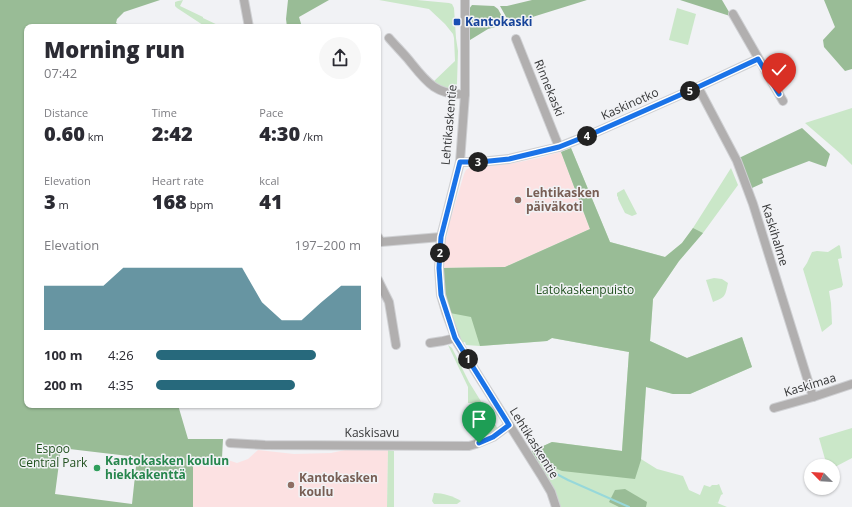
<!DOCTYPE html>
<html lang="en">
<head>
<meta charset="utf-8">
<style>
	:root { --surface:#fff; --page:#f7f7f7; --text:#2b2b33; --muted:#7c7c81; --accent:#27697c }
	body { margin:0; font-family:"Open Sans",sans-serif; background:var(--page); color:var(--text); height:100vh; display:flex; flex-direction:column; font-size:15px; white-space:nowrap }
	* { box-sizing:border-box; margin:0 }
	p { font-size:13px; color:var(--muted) }
	.icon { flex:none; width:22px; height:22px; fill:none; stroke:currentColor; stroke-width:2; stroke-linecap:round; stroke-linejoin:round }
	.map { position:relative; flex:1; overflow:hidden }
	.drawer { position:absolute; left:24px; top:24px; width:357px; height:384px; display:flex; flex-direction:column; background:var(--surface); border-radius:8px; box-shadow:0 1px 3px #0004 }
	.drawer>* { flex:none }
	.needle { width:26px; rotate:294deg }
	.controls { position:absolute; left:804px; top:459px; display:grid; gap:8px }
	.controls a { display:grid; place-items:center; width:36px; height:36px; border-radius:50%; background:var(--surface); box-shadow:0 1px 3px #0004; font-size:20px }
	.pin { position:absolute; display:grid; place-items:center; width:34px; height:34px; color:#fff; margin:-41px -17px; border-radius:50% 50% 50% 0; rotate:-45deg; box-shadow:0 0 4px #0007 }
	.pin .icon { rotate:45deg }
	.km { position:absolute; width:20px; height:20px; margin:-10px; border-radius:50%; background:#222; color:#fff; font-size:11px; line-height:20px; text-align:center }
	.round { display:grid; place-items:center; flex:none; width:42px; height:42px; border-radius:21px; background:var(--page) }
	.overview { display:flex; align-items:center; justify-content:space-between; height:68px; padding:0 20px }
	h1 { font-size:22px; font-weight:800; line-height:30px }
	.metrics { display:grid; grid-template-columns:repeat(3,1fr); gap:6px; height:68px; padding:4px 20px }
	.metrics div { display:grid; align-content:center }
	.metrics b { font-size:20px; font-weight:800 }
	.metrics small { font-size:11px; font-weight:400 }
	.metrics p { font-size:11px }
	.chart { height:112px; padding:8px 20px }
	.chart p { display:flex; justify-content:space-between }
	.chart svg { width:100%; height:72px; margin-top:4px; fill:var(--accent); opacity:.7 }
	ul { padding:0 20px; list-style:none; font-size:13px }
	li { display:grid; grid-template-columns:64px 48px 1fr; align-items:center; height:30px }
	li i { height:10px; border-radius:5px; background:var(--accent) }
	.map>svg:first-child { display:block }
	.education { fill:#fce1e2 }
	.green { fill:#cae7c8 }
	.forest { fill:#99bc96; fill-rule:evenodd }
	.lines { fill:none; stroke-linecap:round; stroke-linejoin:round }
	.stream { stroke:#97d8da; stroke-width:2 }
	.minor-casing { stroke:#cfd0d3; stroke-width:10 }
	.minor { stroke:#b1afaf; stroke-width:8 }
	.route-casing { stroke:#fff; stroke-width:8 }
	.route { stroke:#1a73e8; stroke-width:5 }
	.transit-dot { fill:#1a4fb4; stroke:#f1f2f5; stroke-width:1.5 }
	.education-dot { fill:#8d6e63; stroke:#f1f2f5; stroke-width:1.5 }
	.leisure-dot { fill:#2e9e5b; stroke:#f1f2f5; stroke-width:1.5 }
	.labels { text-anchor:middle; stroke-width:3; stroke-linejoin:round; paint-order:stroke }
	.transit-label { font-size:12px; font-weight:bold; fill:#164399; stroke:#f1f2f5; text-anchor:start }
	.street-label { font-size:12px; fill:#363738; stroke:#f1f2f5 }
	.education-label { font-size:12px; font-weight:bold; fill:#785e54; stroke:#f1f2f5; text-anchor:start }
	.park-label { font-size:12px; fill:#21511f; stroke:#f1f2f5 }
	.leisure-label { font-size:12px; font-weight:bold; fill:#27864d; stroke:#f1f2f5; text-anchor:start }
</style>
</head>
<body>
<div class="map">
<svg width="852" height="507" viewBox="0 0 852 507">
	<rect width="100%" height="100%" fill="#f1f2f5"/>
	<g class="education">
		<polygon points="560,152 561,152 590,229 505,267 442,268 444,238 447,237 449,225 464,174 466,170 469,168 509,164 539,158"/>
		<polygon points="258,450 294,454 331,453 345,450 388,450 387,507 193,507 193,461 217,462 222,458 237,463 248,459"/>
	</g>
	<g class="green">
		<polygon points="183,0 180,6 203,17 203,18 222,27 206,27 177,8 175,6 175,2 178,1"/>
		<polygon points="379,0 417,0 449,3 452,4 454,8 456,38 458,51 457,83 456,90 450,90 432,83 455,61 454,38 453,34 445,24 429,9"/>
		<polygon points="677,8 696,14 688,45 669,40"/>
		<polygon points="852,108 852,165 842,155 805,123"/>
		<path d="M571,148L610,242L665,257L682,243L693,228L731,168L738,185L703,233L679,261L653,299L650,341L687,358L742,337L752,367L690,394H673L646,387L641,459L657,469L683,476L689,490L700,495L704,485L710,487L712,485H717L719,484L723,494L721,495L718,503L715,502L727,507H558L529,453L552,442L622,451L629,352L552,338L547,341L480,346L466,345L465,342L462,343C455,327 449,312 446,296C444,287 443,277 442,268L505,267L590,229L561,152Z"/>
		<polygon points="624,189 637,214 632,216 625,213 618,199 618,197 617,196 617,193"/>
		<polygon points="839,245 840,246 842,258 838,259 843,285 842,286 842,287 829,291 831,303 832,324 822,332 803,269 807,263 812,252 817,251 828,252"/>
		<path d="M714,278L722,279L728,283C725,296 726,297 713,302L706,280Z"/>
		<polygon points="448,345 452,348 469,382 498,429 494,433 478,440 477,438 479,436 489,415 480,403 468,403 468,387"/>
		<polygon points="852,428 852,458 833,468 833,466 827,466 819,438"/>
		<polygon points="388,450 394,451 394,507 387,507"/>
		<path d="M434,493C443,493 453,496 461,501L457,504H434L432,501Z"/>
	</g>
	<g class="forest">
		<path d="M0,0H160L124,12L117,19L116,23L121,26V27H27V405H178L188,439H223L222,458L217,462L193,461V507H0ZM61,448L137,457L132,504L55,494Z"/>
		<polygon points="288,0 329,0 299,17 302,27 287,27 286,19"/>
		<polygon points="532,0 587,0 510,24 500,6 507,6"/>
		<polygon points="680,0 722,0 729,12 730,16"/>
		<polygon points="824,0 852,0 852,69 845,71 824,47 823,40 835,27"/>
		<polygon points="472,5 494,6 498,9 506,24 488,29 470,40 469,9"/>
		<polygon points="802,128 830,154 826,167 809,161 762,179 763,183 752,188 746,186 739,158"/>
		<polygon points="571,148 610,242 665,257 682,243 693,228 703,233 679,261 653,299 650,341 687,358 742,337 752,367 690,394 673,394 646,387 641,460 635,479 562,471 538,461 532,451 552,442 622,451 629,352 552,338 547,341 480,346 471,317 450,313 445,294 442,268 505,267 590,229 561,152"/>
		<polygon points="625,489 647,502 646,507 619,507 609,502 615,490"/>
	</g>
	<g class="lines">
		<polyline class="stream" points="549,470 568,480 629,507"/>
		<defs>
			<g id="minor">
				<polyline points="244,0 249,27"/>
				<polyline points="465,0 465,94 460,162 441,237 439,268 441,295 446,312 457,342 541,475 551,492 556,507"/>
				<polyline points="733,14 783,101"/>
				<path d="M389,38C395,45 402,52 408,59C425,80 435,96 465,94"/>
				<polyline points="516,39 559,147"/>
				<polyline points="698,87 737,161 753,204 813,397"/>
				<polyline points="460,162 480,162 509,159 559,147 594,133 698,87 758,59"/>
				<polyline points="378,237 381,242 441,237"/>
				<polyline points="378,280 389,302 396,345"/>
				<polyline points="430,343 443,341 455,338"/>
				<polyline points="774,408 813,397 852,384"/>
				<polyline points="230,443 265,445 469,446 476,444 493,437 509,425"/>
			</g>
		</defs>
		<use href="#minor" class="minor-casing"/>
		<use href="#minor" class="minor"/>
	</g>
	<g class="lines">
		<defs>
			<polyline id="route" points="479,443 493,437 509,425 455,338 441,295 439,268 441,237 460,162 480,162 509,159 559,147 594,133 698,87 758,59 779,94"/>
		</defs>
		<use href="#route" class="route-casing"/>
		<use href="#route" class="route"/>
	</g>
	<rect class="transit-dot" x="453" y="18" width="8" height="8" rx="2"/>
	<g class="education-dot">
		<circle cx="518" cy="200" r="4"/>
		<circle cx="291" cy="485" r="4"/>
	</g>
	<circle class="leisure-dot" cx="97" cy="468" r="4"/>
	<g class="labels">
		<g class="transit-label">
			<text x="465" y="26">Kantokaski</text>
		</g>
		<g class="street-label">
			<text transform="translate(549 88) rotate(68)" y="4">Rinnekaski</text>
			<text transform="translate(630 104) rotate(-24)" y="4">Kaskinotko</text>
			<text transform="translate(449 125) rotate(-85)" y="4">Lehtikaskentie</text>
			<text transform="translate(775 235) rotate(73)" y="4">Kaskihalme</text>
			<text transform="translate(810 385) rotate(-17)" y="4">Kaskimaa</text>
			<text x="372" y="437">Kaskisavu</text>
			<text transform="translate(534 443) rotate(58)" y="4">Lehtikaskentie</text>
		</g>
		<g class="education-label">
			<text x="526" y="197">Lehtikasken<tspan x="526" dy="14">päiväkoti</tspan></text>
			<text x="299" y="482">Kantokasken<tspan x="299" dy="14">koulu</tspan></text>
		</g>
		<g class="park-label">
			<text x="585" y="294">Latokaskenpuisto</text>
			<text x="53" y="453">Espoo<tspan x="53" dy="14">Central Park</tspan></text>
		</g>
		<g class="leisure-label">
			<text x="105" y="465">Kantokasken koulun<tspan x="105" dy="14">hiekkakenttä</tspan></text>
		</g>
	</g>
</svg>
<div class="controls">
<a><svg class="needle" viewBox="-14 -14 28 28"><path d="M0-13l5 13h-10z" fill="#e53935"/><path d="M0 13l5-13h-10z" fill="#7c7c81"/></svg></a>
</div>
<div class="pin" style="left:479px;top:443px;background:#1e9e55"><svg class="icon" aria-label="arrive" viewBox="0 0 24 24"><path d="M6 21V4h12l-3 4 3 4H6"/></svg></div>
<div class="pin" style="left:779px;top:94px;background:#d93025"><svg class="icon" aria-label="check" viewBox="0 0 24 24"><path d="M5 12l5 5 9-10"/></svg></div>
<b class="km" style="left:468px;top:359px">1</b>
<b class="km" style="left:440px;top:253px">2</b>
<b class="km" style="left:478px;top:162px">3</b>
<b class="km" style="left:587px;top:136px">4</b>
<b class="km" style="left:690px;top:91px">5</b>
<section class="drawer">
<div class="overview"><div><h1>Morning run</h1><p>07:42</p></div><a class="round"><svg class="icon" aria-label="share" viewBox="0 0 24 24"><path d="M12 15V3M7 8l5-5 5 5M5 13v7h14v-7"/></svg></a></div>
<div class="metrics">
<div><p>Distance</p><b>0.60<small> km</small></b></div>
<div><p>Time</p><b>2:42</b></div>
<div><p>Pace</p><b>4:30<small> /km</small></b></div>
</div>
<div class="metrics">
<div><p>Elevation</p><b>3<small> m</small></b></div>
<div><p>Heart rate</p><b>168<small> bpm</small></b></div>
<div><p>kcal</p><b>41</b></div>
</div>
<div class="chart"><p><span>Elevation</span>197–200 m</p>
<svg viewBox="0 0 160 44" preserveAspectRatio="none"><path d="M0 44V17L10 17L20 17L30 17L40 6L50 6L60 6L70 6L80 6L90 6L100 6L110 27L120 38L130 38L140 27L150 17L160 17V44z"/></svg>
</div>
<ul>
<li><b>100 m</b>4:26<i style="width:78%"></i></li>
<li><b>200 m</b>4:35<i style="width:68%"></i></li>
</ul>
</section>
</div>
</body>
</html>
